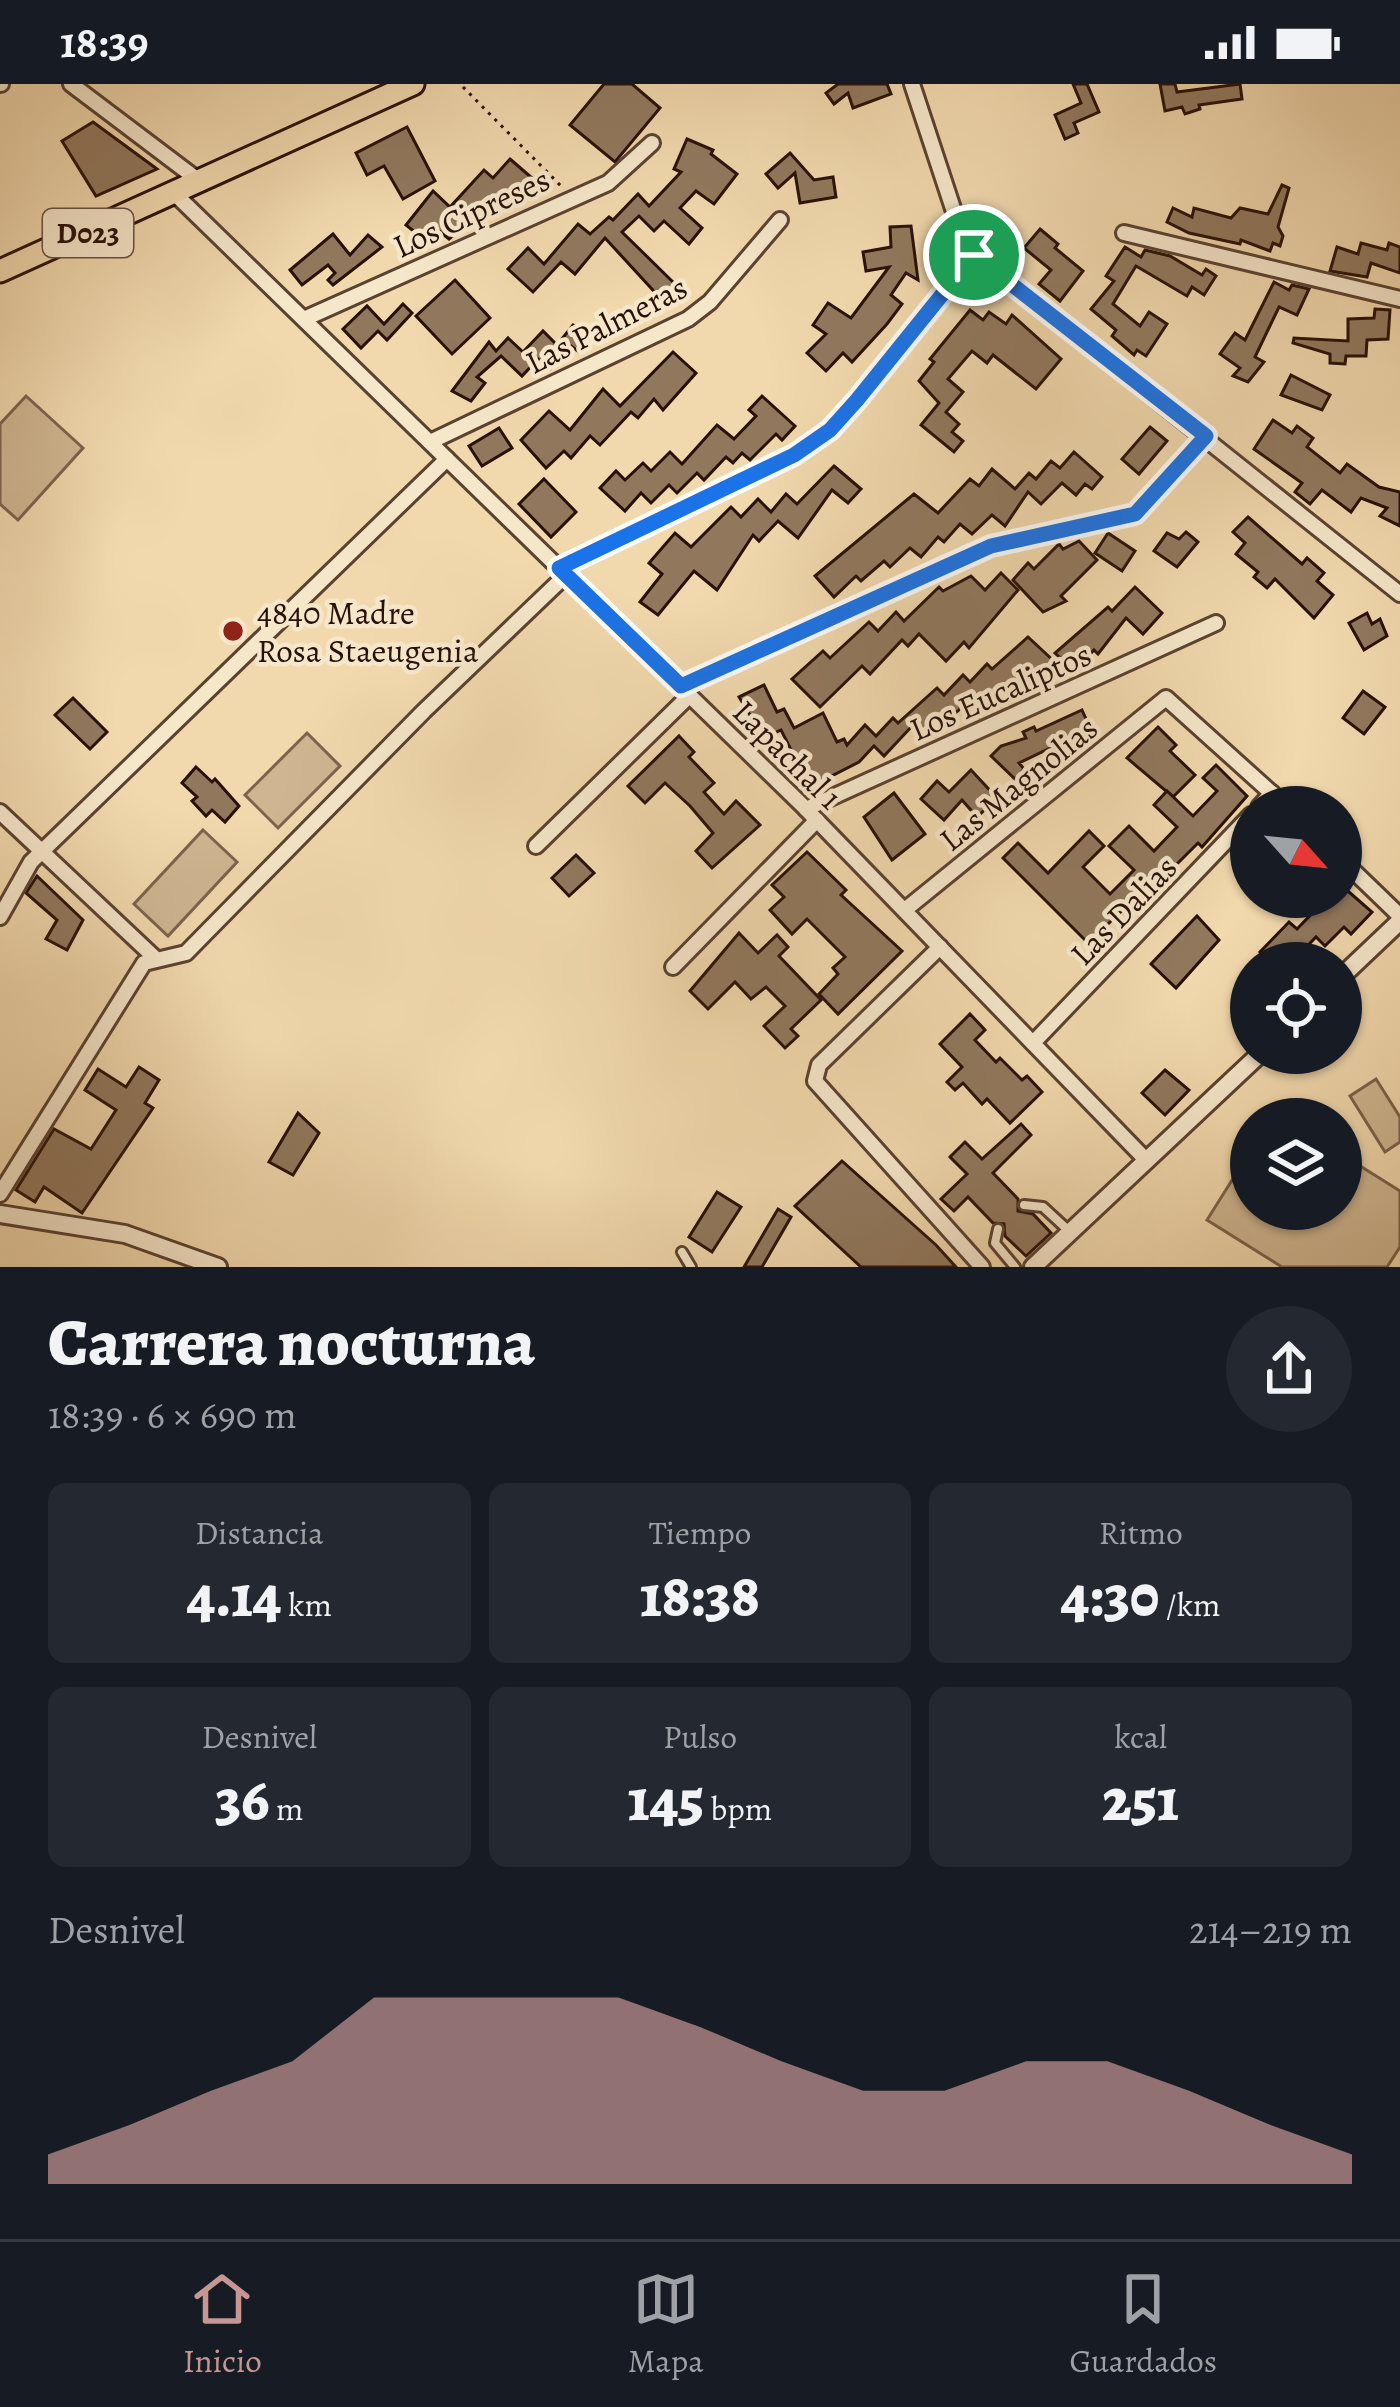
<!DOCTYPE html>
<html lang="es">
<head>
<meta charset="utf-8">
<style>
	:root { --surface:#171b24; --page:#242831; --text:#f1f3f6; --muted:#9ea1a6; --line:#363941; --accent:#c59692 }
	body { margin:0; font-family:Alegreya,serif; background:var(--page); color:var(--text); height:100vh; display:flex; flex-direction:column; font-size:45px; white-space:nowrap }
	* { box-sizing:border-box; margin:0 }
	p { font-size:39px; color:var(--muted) }
	.icon { flex:none; width:66px; height:66px; fill:none; stroke:currentColor; stroke-width:2; stroke-linecap:round; stroke-linejoin:round }
	.map { position:relative; height:1183px; overflow:hidden }
	.panel { display:flex; flex-direction:column; background:var(--surface); flex:1 }
	.panel>* { flex:none }
	.needle { width:78px; rotate:117deg }
	.controls { position:absolute; left:1230px; top:702px; display:grid; gap:24px }
	.controls a { display:grid; place-items:center; width:132px; height:132px; border-radius:50%; background:var(--surface); box-shadow:0 3px 9px #0004; font-size:60px }
	.pin { position:absolute; display:grid; place-items:center; width:102px; height:102px; color:#fff; margin:-51px; border:6px solid #fff; border-radius:50%; box-shadow:0 3px 12px #0007 }
	.round { display:grid; place-items:center; flex:none; width:126px; height:126px; border-radius:63px; background:var(--page) }
	.headline { display:flex; align-items:center; justify-content:space-between; height:204px; padding:0 48px }
	h1 { font-size:66px; font-weight:800; line-height:90px }
	.figures { display:grid; grid-template-columns:repeat(3,1fr); gap:18px; height:204px; padding:12px 48px }
	.figures div { display:grid; align-content:center; border-radius:18px; background:var(--page); text-align:center }
	.figures b { font-size:60px; font-weight:800 }
	.figures small { font-size:33px; font-weight:400 }
	.figures p { font-size:33px }
	.chart { height:336px; padding:24px 48px }
	.chart p { display:flex; justify-content:space-between }
	.chart svg { width:100%; height:216px; margin-top:12px; fill:var(--accent); opacity:.7 }
	.status { display:flex; justify-content:space-between; align-items:center; height:84px; padding:0 60px; background:var(--surface); direction:ltr }
	.status svg { height:33px; fill:currentColor }
	.menu { display:flex; justify-content:space-around; align-items:center; height:168px; border-top:3px solid var(--line); background:var(--surface); font-size:33px; color:var(--muted) }
	.menu a { display:grid; justify-items:center; gap:6px }
	.menu .current { color:var(--accent) }
	.map>svg:first-child { display:block }
	.green { fill:#cfb691; stroke:#7c634c; stroke-width:3 }
	.building { fill:#91785d; stroke:#281006; stroke-width:3 }
	.lines { fill:none; stroke-linecap:round; stroke-linejoin:round }
	.service-casing { stroke:#5a4230; stroke-width:14 }
	.minor-casing { stroke:#5a4230; stroke-width:20 }
	.tertiary-casing { stroke:#5a4230; stroke-width:22 }
	.primary-casing { stroke:#281006; stroke-width:27 }
	.path { stroke:#281006; stroke-width:3; stroke-dasharray:3 6; stroke-linecap:butt }
	.service { stroke:#f6e6ca; stroke-width:8 }
	.minor { stroke:#f6e6ca; stroke-width:14 }
	.tertiary { stroke:#f6e6ca; stroke-width:16 }
	.primary { stroke:#f1d8ad; stroke-width:21 }
	.route-casing { stroke:#fff; stroke-width:24 }
	.route { stroke:#1a73e8; stroke-width:15 }
	.poi-dot { fill:#8f2418; stroke:#f6e6ca; stroke-width:4.5 }
	.labels { text-anchor:middle; stroke-width:9; stroke-linejoin:round; paint-order:stroke }
	.shield { fill:#f6e6ca; stroke:#665041; stroke-width:3 }
	.shield-label { font-size:30px; font-weight:bold; fill:#281006 }
	.street-label { font-size:33px; fill:#281006; stroke:#f6e6ca }
	.poi-label { font-size:33px; fill:#281006; stroke:#f6e6ca; text-anchor:start }
</style>
</head>
<body>
<div class="status"><b>18:39</b><svg viewBox="0 0 49 12"><path d="M0 12V9h3v3zM5 12V6h3v6zM10 12V3h3v9zM15 12V0h3v12zM26 1h20v11H26zM47 4h2v5h-2z"/></svg></div>
<div class="map">
<svg width="1400" height="1183" viewBox="0 0 1400 1183">
	<rect width="100%" height="100%" fill="#f1d8ad"/>
	<filter id="stains"><feTurbulence type="fractalNoise" baseFrequency=".00167" numOctaves="4"/><feColorMatrix values="0 0 0 0 .2 0 0 0 0 .09 0 0 0 0 .02 0 0 0 .5 -.17"/></filter>
	<radialGradient id="worn" r=".72"><stop offset=".6" stop-color="#630" stop-opacity="0"/><stop offset="1" stop-color="#630" stop-opacity=".3"/></radialGradient>
	<g class="green">
		<polygon points="26,312 83,364 18,436 0,420 0,340"/>
		<polygon points="307,649 340,682 278,744 245,711"/>
		<polygon points="203,746 237,778 168,852 134,820"/>
		<polygon points="1376,995 1400,1033 1400,1058 1385,1068 1350,1012"/>
		<polygon points="1251,1066 1251,1125 1341,1125 1341,1070 1400,1107 1400,1163 1387,1183 1282,1183 1207,1136"/>
	</g>
	<g class="building">
		<polygon points="604,0 632,0 660,24 615,78 570,41"/>
		<polygon points="838,0 887,0 891,10 853,24 848,9 834,20 826,9"/>
		<polygon points="1073,0 1087,0 1099,28 1074,39 1078,49 1065,55 1055,31 1081,19"/>
		<polygon points="1160,0 1175,0 1177,8 1240,0 1242,15 1199,21 1200,25 1185,30 1182,23 1165,27"/>
		<polygon points="93,38 157,85 96,112 62,57"/>
		<polygon points="407,43 435,97 403,115 384,82 367,91 356,69"/>
		<polygon points="687,55 713,66 711,70 737,90 714,120 696,107 680,124 702,144 689,160 664,137 654,147 639,132 622,148 676,201 662,216 605,154 575,190 561,178 533,208 508,185 528,164 544,180 578,140 590,150 609,133 613,136 638,110 649,122 681,88 674,85"/>
		<polygon points="790,69 814,96 833,93 836,113 800,119 795,89 778,104 766,90"/>
		<polygon points="510,75 532,94 520,108 515,103 481,141 474,134 449,155 438,146 427,158 406,141 433,107 450,123 484,86 493,94"/>
		<polygon points="1282,101 1289,104 1278,143 1283,152 1280,162 1273,159 1270,167 1241,156 1240,160 1189,149 1167,138 1173,124 1192,133 1194,124 1231,134 1240,124 1268,130"/>
		<polygon points="911,142 918,196 906,189 891,211 902,220 887,240 852,278 843,269 826,287 807,269 826,250 813,241 828,219 851,234 889,183 866,187 863,168 891,163 890,143"/>
		<polygon points="1040,145 1058,160 1055,164 1083,187 1060,217 1039,200 1051,186 1024,164"/>
		<polygon points="333,150 350,171 368,151 382,163 333,201 328,196 335,189 328,181 302,201 290,186"/>
		<polygon points="1361,159 1387,166 1389,159 1400,163 1400,189 1371,179 1367,193 1330,187 1337,163 1358,170"/>
		<polygon points="1125,163 1141,173 1145,166 1170,172 1202,191 1206,185 1216,192 1204,211 1192,203 1187,212 1136,182 1113,220 1140,242 1149,228 1167,240 1146,272 1137,266 1134,271 1112,252 1116,246 1091,225 1114,197 1106,192"/>
		<polygon points="455,196 490,234 452,270 416,232"/>
		<polygon points="1274,198 1289,206 1292,201 1309,205 1297,231 1279,223 1255,273 1264,278 1248,298 1233,292 1240,284 1220,270 1235,249 1245,256"/>
		<polygon points="403,220 412,229 387,256 378,247 361,264 343,245 367,222 384,240"/>
		<polygon points="1375,225 1390,226 1388,255 1367,256 1366,272 1346,272 1345,280 1330,279 1330,270 1293,259 1294,254 1348,257 1348,235 1374,234"/>
		<polygon points="970,226 983,236 989,228 1006,240 1012,231 1061,275 1036,305 993,271 987,279 972,267 948,295 963,308 946,328 959,340 952,348 963,357 954,368 921,341 939,319 919,297 934,278 930,275"/>
		<polygon points="573,241 590,254 579,268 571,262 550,285 538,275 522,292 501,272 477,293 485,299 471,317 452,307 489,258 496,267 508,254 523,268 543,247 557,261"/>
		<polygon points="673,268 696,289 663,326 654,315 638,334 631,328 600,361 590,352 571,374 564,367 546,384 521,356 549,327 570,346 603,305 620,322"/>
		<polygon points="1291,291 1330,311 1322,326 1281,311"/>
		<polygon points="762,312 795,342 782,356 776,350 750,376 742,369 733,379 726,373 704,396 697,389 677,409 669,401 651,419 641,409 625,427 600,404 616,387 625,396 643,379 651,387 670,368 682,380 717,341 734,355 756,332 749,326"/>
		<polygon points="1273,336 1292,349 1297,342 1313,354 1307,363 1340,389 1347,380 1379,403 1400,408 1400,442 1380,432 1387,424 1361,414 1351,428 1322,406 1310,420 1295,408 1302,399 1254,365"/>
		<polygon points="1150,343 1167,357 1139,390 1122,375"/>
		<polygon points="499,344 512,364 482,382 469,362"/>
		<polygon points="1074,368 1102,393 1092,405 1085,400 1076,411 1062,399 1041,420 1028,408 1005,442 992,431 972,450 960,440 944,458 938,453 921,473 910,464 890,483 884,477 861,497 856,492 834,513 815,492 914,410 938,429 970,395 979,402 992,385 1015,405 1029,389 1036,395 1051,377 1060,384"/>
		<polygon points="834,382 861,405 848,419 832,406 798,454 778,437 759,457 753,451 717,506 694,487 658,531 640,518 662,490 649,479 675,449 691,463 731,423 741,433 758,415 771,428 786,410 797,420"/>
		<polygon points="544,395 576,428 551,453 519,420"/>
		<polygon points="1248,433 1302,480 1307,474 1324,489 1317,497 1333,511 1314,534 1275,495 1267,504 1254,493 1258,488 1236,470 1245,459 1233,448"/>
		<polygon points="1186,448 1198,458 1177,483 1154,467 1167,449 1179,455"/>
		<polygon points="1108,449 1135,467 1122,487 1095,469"/>
		<polygon points="1079,457 1097,476 1061,512 1066,517 1043,528 1013,496 1028,479 1034,485 1059,460 1063,465"/>
		<polygon points="1001,489 1018,506 969,564 964,558 946,577 919,550 908,562 902,556 870,590 862,582 820,623 792,595 823,567 830,574 869,538 878,547 896,528 904,537 939,503 943,507 971,492 985,506"/>
		<polygon points="1135,503 1162,529 1143,550 1126,534 1098,570 1094,566 1074,587 1055,569 1108,523 1112,527"/>
		<polygon points="1367,529 1372,540 1380,535 1387,552 1364,566 1349,539"/>
		<polygon points="1028,553 1057,580 1042,595 1037,590 1002,619 997,613 979,633 966,620 926,653 913,641 884,672 874,662 859,678 810,703 781,646 764,654 739,613 764,601 777,628 784,625 794,644 823,629 837,658 844,655 847,661 865,641 876,652 893,634 898,639 937,604 944,611 963,591 970,598 987,580 992,585"/>
		<polygon points="1363,607 1385,623 1364,650 1343,634"/>
		<polygon points="73,614 107,648 90,665 55,631"/>
		<polygon points="1082,626 1093,650 1073,660 1071,654 1019,679 1024,685 1015,695 991,672 1001,662 1026,654 1023,648 1034,643 1036,647"/>
		<polygon points="1158,643 1176,661 1170,667 1195,691 1173,713 1127,674"/>
		<polygon points="679,652 694,668 689,673 714,699 704,708 724,730 736,717 760,741 712,784 696,767 713,749 690,722 665,699 645,719 628,702"/>
		<polygon points="1216,681 1247,712 1202,763 1198,759 1174,783 1171,780 1088,859 1003,774 1018,759 1048,789 1089,747 1104,762 1083,783 1110,810 1134,786 1109,762 1129,742 1154,767 1177,743 1154,721 1167,707 1193,732 1217,707 1203,694"/>
		<polygon points="196,683 212,698 215,695 239,722 225,738 212,726 206,732 192,717 197,713 182,699"/>
		<polygon points="971,686 997,714 977,733 962,716 944,736 921,715 937,697 949,708"/>
		<polygon points="894,709 925,750 892,776 864,733"/>
		<polygon points="807,768 846,806 841,811 902,867 838,930 819,910 838,890 833,884 845,873 807,835 792,850 770,826 784,813 772,801"/>
		<polygon points="576,771 594,789 569,812 552,794"/>
		<polygon points="37,792 83,836 67,866 46,855 57,836 26,809"/>
		<polygon points="1341,801 1372,828 1351,850 1344,843 1325,862 1316,853 1291,879 1271,879 1260,868 1289,838 1297,845 1322,819 1315,813 1341,813"/>
		<polygon points="1197,832 1219,856 1176,904 1151,880"/>
		<polygon points="739,849 758,869 777,851 788,863 779,872 821,916 791,945 798,952 785,964 764,942 785,922 766,903 751,915 735,898 708,925 690,907"/>
		<polygon points="970,930 985,946 975,956 996,978 1000,974 1022,996 1027,992 1042,1008 1010,1039 987,1015 982,1020 963,999 955,1006 947,998 962,983 940,960"/>
		<polygon points="139,983 159,996 145,1019 153,1024 82,1129 44,1103 35,1118 16,1106 54,1045 91,1065 116,1026 85,1006 98,985 126,1003"/>
		<polygon points="1165,986 1189,1006 1165,1031 1142,1009"/>
		<polygon points="298,1029 319,1049 293,1091 269,1078"/>
		<polygon points="1021,1040 1031,1051 993,1089 1018,1115 1018,1127 1033,1130 1051,1149 1026,1172 1005,1152 1004,1140 993,1139 968,1113 954,1127 941,1115 967,1090 950,1073 965,1058 982,1075"/>
		<polygon points="842,1077 936,1161 956,1183 861,1183 795,1122"/>
		<polygon points="717,1108 741,1123 712,1168 689,1153"/>
		<polygon points="778,1125 791,1133 762,1183 744,1183"/>
	</g>
	<g class="lines">
		<defs>
			<g id="service">
				<polyline points="1024,1121 1043,1123 1069,1147"/>
				<polyline points="998,1145 995,1159 1015,1183"/>
				<polyline points="682,1168 691,1183"/>
			</g>
			<g id="minor">
				<polyline points="0,0 1,0"/>
				<polyline points="71,0 202,99"/>
				<polyline points="912,0 966,164 1400,510"/>
				<polyline points="175,110 802,721 1147,1077"/>
				<polyline points="1124,149 1400,215"/>
				<polyline points="304,235 608,99 652,59"/>
				<polyline points="430,358 688,235 710,218 780,136"/>
				<polyline points="559,484 794,371 830,346 857,316 974,171"/>
				<polyline points="681,603 991,462 1135,430 1206,352"/>
				<polyline points="1259,723 1272,709"/>
				<polyline points="806,725 1216,539"/>
				<polyline points="0,728 154,873"/>
				<polyline points="536,762 690,611"/>
				<polyline points="1341,775 1400,832"/>
				<polyline points="906,825 1166,614 1287,723"/>
				<polyline points="0,833 31,778 447,375"/>
				<polyline points="940,863 819,981 815,997 982,1183"/>
				<polyline points="673,883 817,736"/>
				<polyline points="1033,959 1251,731"/>
				<polyline points="0,1110 144,879 186,869 424,627 566,491"/>
			</g>
			<g id="tertiary">
				<polyline points="1341,893 1400,837"/>
				<polyline points="0,1130 125,1150 218,1183"/>
				<polyline points="1033,1183 1261,969"/>
			</g>
			<polyline id="primary" points="0,187 413,0"/>
		</defs>
		<use href="#service" class="service-casing"/>
		<use href="#minor" class="minor-casing"/>
		<use href="#tertiary" class="tertiary-casing"/>
		<use href="#primary" class="primary-casing"/>
		<polyline class="path" points="463,3 561,102"/>
		<use href="#service" class="service"/>
		<use href="#minor" class="minor"/>
		<use href="#tertiary" class="tertiary"/>
		<use href="#primary" class="primary"/>
	</g>
	<g class="lines">
		<defs>
			<polygon id="route" points="974,171 1206,352 1135,430 991,462 681,602 559,484 794,371 830,346 857,316"/>
		</defs>
		<use href="#route" class="route-casing"/>
		<use href="#route" class="route"/>
	</g>
	<circle class="poi-dot" cx="233" cy="547" r="12"/>
	<g class="labels">
		<rect class="shield" x="43" y="125" width="90" height="48" rx="9"/>
		<g class="shield-label">
			<text x="88" y="159">D023</text>
		</g>
		<g class="street-label">
			<text transform="translate(471 128) rotate(-25)" y="12">Los Cipreses</text>
			<text transform="translate(606 240) rotate(-27)" y="12">Las Palmeras</text>
			<text transform="translate(1000 607) rotate(-24)" y="12">Los Eucaliptos</text>
			<text transform="translate(788 670) rotate(45)" y="12">Lapachal 1</text>
			<text transform="translate(1018 699) rotate(-39)" y="12">Las Magnolias</text>
			<text transform="translate(1123 826) rotate(-46)" y="12">Las Dalias</text>
		</g>
		<g class="poi-label">
			<text x="257" y="540">4840 Madre<tspan x="257" dy="38">Rosa Staeugenia</tspan></text>
		</g>
	</g>
	<rect width="100%" height="100%" filter="url(#stains)"/>
	<rect width="100%" height="100%" fill="url(#worn)"/>
</svg>
<div class="controls">
<a><svg class="needle" viewBox="-14 -14 28 28"><path d="M0-13l5 13h-10z" fill="#e53935"/><path d="M0 13l5-13h-10z" fill="#9ea1a6"/></svg></a>
<a><svg class="icon" aria-label="locate" viewBox="0 0 24 24"><circle cx="12" cy="12" r="6"/><path d="M12 2v4M12 18v4M2 12h4M18 12h4"/></svg></a>
<a><svg class="icon" aria-label="layers" viewBox="0 0 24 24"><path d="M12 4l9 5-9 5-9-5zM3 14l9 5 9-5"/></svg></a>
</div>
<div class="pin" style="left:974px;top:171px;background:#1e9e55"><svg class="icon" aria-label="arrive" viewBox="0 0 24 24"><path d="M6 21V4h12l-3 4 3 4H6"/></svg></div>
</div>
<section class="panel">
<div class="headline"><div><h1>Carrera nocturna</h1><p>18:39 · 6 × 690 m</p></div><a class="round"><svg class="icon" aria-label="share" viewBox="0 0 24 24"><path d="M12 15V3M7 8l5-5 5 5M5 13v7h14v-7"/></svg></a></div>
<div class="figures">
<div><p>Distancia</p><b>4.14<small> km</small></b></div>
<div><p>Tiempo</p><b>18:38</b></div>
<div><p>Ritmo</p><b>4:30<small> /km</small></b></div>
</div>
<div class="figures">
<div><p>Desnivel</p><b>36<small> m</small></b></div>
<div><p>Pulso</p><b>145<small> bpm</small></b></div>
<div><p>kcal</p><b>251</b></div>
</div>
<div class="chart"><p><span>Desnivel</span>214–219 m</p>
<svg viewBox="0 0 160 44" preserveAspectRatio="none"><path d="M0 44V38L10 32L20 25L30 19L40 6L50 6L60 6L70 6L80 12L90 19L100 25L110 25L120 19L130 19L140 25L150 32L160 38V44z"/></svg>
</div>
</section>
<nav class="menu">
<a class="current"><svg class="icon" aria-label="home" viewBox="0 0 24 24"><path d="M3 11l9-7 9 7M6 9v11h12V9"/></svg>Inicio</a>
<a><svg class="icon" aria-label="map" viewBox="0 0 24 24"><path d="M3 6l6-2 6 2 6-2v14l-6 2-6-2-6 2zM9 4v14M15 6v14"/></svg>Mapa</a>
<a><svg class="icon" aria-label="saved" viewBox="0 0 24 24"><path d="M7 4h10v16l-5-4-5 4z"/></svg>Guardados</a>
</nav>
</body>
</html>
